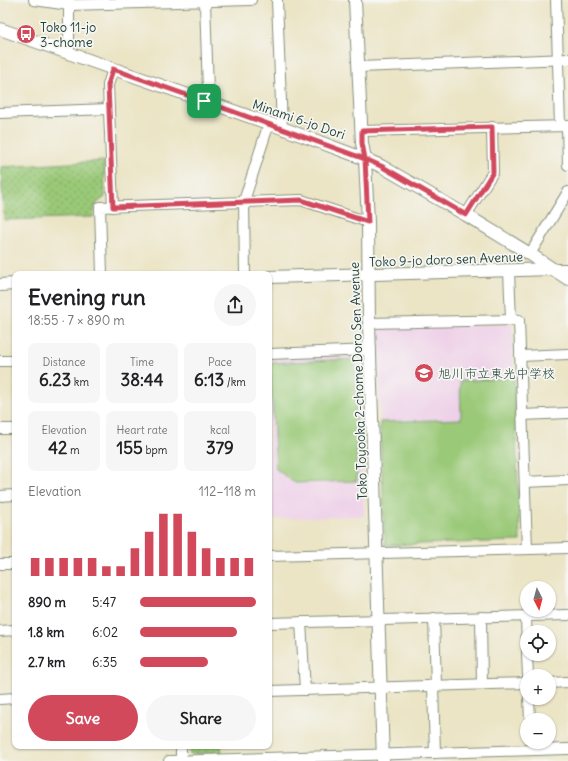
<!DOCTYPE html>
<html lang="en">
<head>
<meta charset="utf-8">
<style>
	:root { --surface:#fff; --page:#f6f6f6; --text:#202124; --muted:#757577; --accent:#d1495b }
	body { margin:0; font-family:Delius,"Klee One",sans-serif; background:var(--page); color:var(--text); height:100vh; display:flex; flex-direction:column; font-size:15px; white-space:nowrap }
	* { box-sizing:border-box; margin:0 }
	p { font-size:13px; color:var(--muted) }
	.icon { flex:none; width:22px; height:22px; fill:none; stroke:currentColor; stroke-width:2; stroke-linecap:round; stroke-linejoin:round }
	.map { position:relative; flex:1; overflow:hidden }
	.panel { position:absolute; left:12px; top:271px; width:260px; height:478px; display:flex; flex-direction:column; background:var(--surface); border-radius:8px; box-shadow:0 1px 3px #0004 }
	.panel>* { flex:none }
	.needle { width:26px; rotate:174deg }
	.buttons { position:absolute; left:520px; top:581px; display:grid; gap:8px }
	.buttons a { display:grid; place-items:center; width:36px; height:36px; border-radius:50%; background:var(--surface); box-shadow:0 1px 3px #0004; font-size:20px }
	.pin { position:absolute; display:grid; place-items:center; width:34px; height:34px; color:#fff; margin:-17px; border-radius:8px; box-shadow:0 2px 6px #0006 }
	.round { display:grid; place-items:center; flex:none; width:42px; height:42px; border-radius:21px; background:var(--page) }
	.headline { display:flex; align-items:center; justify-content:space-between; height:68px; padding:0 16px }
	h1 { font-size:22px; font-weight:800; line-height:30px }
	.metrics { display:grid; grid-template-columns:repeat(3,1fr); gap:6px; height:68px; padding:4px 16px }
	.metrics div { display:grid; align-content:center; border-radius:8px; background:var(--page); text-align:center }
	.metrics b { font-size:17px; font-weight:800 }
	.metrics small { font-size:11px; font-weight:400 }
	.metrics p { font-size:11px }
	.chart { height:112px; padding:8px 16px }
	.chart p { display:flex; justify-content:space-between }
	.chart svg { width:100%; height:72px; margin-top:4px; stroke:var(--accent); stroke-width:6 }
	.cta { display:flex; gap:8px; margin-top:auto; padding:8px 16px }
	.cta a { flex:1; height:46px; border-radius:24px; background:var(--accent); color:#fff; font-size:16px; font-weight:800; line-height:46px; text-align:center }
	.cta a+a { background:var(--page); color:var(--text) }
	ul { padding:0 16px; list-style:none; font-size:13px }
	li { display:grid; grid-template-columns:64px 48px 1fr; align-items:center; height:30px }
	li i { height:10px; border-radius:5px; background:var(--accent) }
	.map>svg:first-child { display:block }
	.built { fill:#eed0e8 }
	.park { fill:url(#park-dots); stroke:#5c8356 }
	.pitch { fill:#9ac977; stroke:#5c8356 }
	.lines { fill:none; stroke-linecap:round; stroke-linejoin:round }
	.minor-casing { stroke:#85907c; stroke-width:12 }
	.tertiary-casing { stroke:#85907c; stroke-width:14 }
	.minor { stroke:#fff; stroke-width:10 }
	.tertiary { stroke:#fff; stroke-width:12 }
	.route-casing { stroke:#fff; stroke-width:8 }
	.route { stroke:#d1495b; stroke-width:5 }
	.labels { text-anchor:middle; stroke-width:3.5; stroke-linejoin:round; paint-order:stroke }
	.poi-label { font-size:13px; fill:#1f3d34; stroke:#f6f6f2; text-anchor:start }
	.street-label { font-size:13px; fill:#1f3d34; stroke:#f6f6f2 }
</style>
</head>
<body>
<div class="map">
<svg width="568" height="761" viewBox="0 0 568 761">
	<defs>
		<pattern id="park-dots" width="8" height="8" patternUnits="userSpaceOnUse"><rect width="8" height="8" fill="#9ac977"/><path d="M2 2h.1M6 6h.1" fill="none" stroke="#7da462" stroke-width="1.8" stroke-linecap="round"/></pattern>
	</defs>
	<rect width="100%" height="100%" fill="#f6f6f2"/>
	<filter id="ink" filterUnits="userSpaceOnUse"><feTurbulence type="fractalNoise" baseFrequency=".025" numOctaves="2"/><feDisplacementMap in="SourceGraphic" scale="8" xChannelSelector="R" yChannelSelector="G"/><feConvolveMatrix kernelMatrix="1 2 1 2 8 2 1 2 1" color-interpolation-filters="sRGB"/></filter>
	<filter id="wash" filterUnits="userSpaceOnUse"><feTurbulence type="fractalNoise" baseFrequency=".012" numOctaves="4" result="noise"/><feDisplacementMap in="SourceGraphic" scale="16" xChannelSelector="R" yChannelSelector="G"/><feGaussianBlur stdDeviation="0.9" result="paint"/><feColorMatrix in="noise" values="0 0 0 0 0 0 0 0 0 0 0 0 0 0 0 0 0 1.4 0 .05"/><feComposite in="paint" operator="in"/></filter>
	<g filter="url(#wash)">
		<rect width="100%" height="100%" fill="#ebe4c5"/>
		<g class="built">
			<polygon points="512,324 520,541 385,545 377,327"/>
			<polygon points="359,356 362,359 364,516 269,519 269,359"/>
		</g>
		<g class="park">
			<polygon points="104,161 105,197 96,204 93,217 4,220 1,167"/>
			<polygon points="189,746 221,746 222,753 190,754"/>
		</g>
		<g class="pitch">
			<polygon points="355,359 357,481 295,483 276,469 270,363"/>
			<polygon points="514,378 520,541 385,545 380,422 461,419 460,381"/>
		</g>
	</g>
	<g filter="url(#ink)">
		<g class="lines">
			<defs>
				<g id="minor">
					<polyline points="34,0 69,5 251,0"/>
					<polyline points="69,0 69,54"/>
					<polyline points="277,0 282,128"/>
					<polyline points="556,0 560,126"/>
					<polyline points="359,67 568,59"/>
					<polyline points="113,69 108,85 113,207"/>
					<polyline points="204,101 208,91 205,2"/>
					<polyline points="0,113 109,109"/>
					<polyline points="567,126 568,165"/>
					<polyline points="362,131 568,126"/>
					<polyline points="466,215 493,172 492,127"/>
					<polyline points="530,254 568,192"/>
					<polyline points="553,269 568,269"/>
					<polyline points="509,271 511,320"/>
					<polyline points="102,274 100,207 301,200 368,222"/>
					<polyline points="245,274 244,201 269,123"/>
					<polyline points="369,323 519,320 527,549"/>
					<polyline points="269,354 371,350"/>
					<polyline points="520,356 568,354"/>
					<polyline points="0,361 15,361"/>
					<polyline points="523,415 568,413"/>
					<polyline points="0,429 15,429"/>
					<polyline points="525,482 568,480"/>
					<polyline points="0,496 15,495"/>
					<polyline points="269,556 568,548"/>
					<polyline points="0,564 15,564"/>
					<polyline points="526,616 527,649"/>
					<polyline points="481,617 482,684"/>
					<polyline points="434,618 436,686"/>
					<polyline points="301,622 305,690"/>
					<polyline points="269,623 568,615"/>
					<polyline points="0,631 15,630"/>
					<polyline points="527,654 528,676"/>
					<polyline points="549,683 568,682"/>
					<polyline points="433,686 435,753"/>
					<polyline points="269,691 527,683"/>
					<polyline points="529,698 530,720"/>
					<polyline points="0,699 15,698"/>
					<polyline points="181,746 181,761"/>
					<polyline points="169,761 568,749"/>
				</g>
				<g id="tertiary">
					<polyline points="355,0 362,143 365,159 368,222 369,323 383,761"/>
					<polyline points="0,29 282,128 365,159 381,166 466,215 530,254 568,279"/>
					<polyline points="269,277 553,269"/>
					<polyline points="0,285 15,284"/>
				</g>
			</defs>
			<use href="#minor" class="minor-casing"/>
			<use href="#tertiary" class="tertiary-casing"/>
			<use href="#minor" class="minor"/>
			<use href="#tertiary" class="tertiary"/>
		</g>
	</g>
	<g class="lines" filter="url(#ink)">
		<defs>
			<polyline id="route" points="204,101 365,159 362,143 362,131 492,127 493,172 466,215 381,166 365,159 368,222 301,200 113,207 108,85 113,69 204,101"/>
		</defs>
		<use href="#route" class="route-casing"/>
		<use href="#route" class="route"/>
	</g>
	<defs>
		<symbol id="bus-disc" viewBox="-11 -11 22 22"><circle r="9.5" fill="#d1495b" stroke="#f6f6f2"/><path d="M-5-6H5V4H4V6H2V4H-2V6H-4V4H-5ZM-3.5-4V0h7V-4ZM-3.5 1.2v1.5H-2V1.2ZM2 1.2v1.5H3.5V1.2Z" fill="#fff"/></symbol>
		<symbol id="school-disc" viewBox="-11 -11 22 22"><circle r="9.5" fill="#d1495b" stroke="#f6f6f2"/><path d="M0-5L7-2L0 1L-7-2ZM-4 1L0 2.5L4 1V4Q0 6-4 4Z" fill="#fff"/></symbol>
	</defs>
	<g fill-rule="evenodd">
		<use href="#bus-disc" x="15" y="23" width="22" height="22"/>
		<use href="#school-disc" x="413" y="362" width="22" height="22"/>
	</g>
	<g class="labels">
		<g class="poi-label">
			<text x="40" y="32">Toko 11-jo<tspan x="40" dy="15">3-chome</tspan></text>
			<text x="438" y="378">旭川市立東光中学校</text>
		</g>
		<g class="street-label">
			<text transform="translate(299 119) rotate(19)" y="5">Minami 6-jo Dori</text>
			<text transform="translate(446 259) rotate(-2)" y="5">Toko 9-jo doro sen Avenue</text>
			<text transform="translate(358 381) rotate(-92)" y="5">Toko Toyooka 2-chome Doro Sen Avenue</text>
		</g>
	</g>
</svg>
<div class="buttons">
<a><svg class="needle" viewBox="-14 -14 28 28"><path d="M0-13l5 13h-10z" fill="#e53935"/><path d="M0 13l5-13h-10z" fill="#757577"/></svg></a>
<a><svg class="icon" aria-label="locate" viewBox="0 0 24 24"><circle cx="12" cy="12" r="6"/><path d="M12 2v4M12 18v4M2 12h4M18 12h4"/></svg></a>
<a>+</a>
<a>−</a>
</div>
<div class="pin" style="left:204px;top:101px;background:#1e9e55"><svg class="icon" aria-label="arrive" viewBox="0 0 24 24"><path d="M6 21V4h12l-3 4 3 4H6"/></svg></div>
<section class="panel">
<div class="headline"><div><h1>Evening run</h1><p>18:55 · 7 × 890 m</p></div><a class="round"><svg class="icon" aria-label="share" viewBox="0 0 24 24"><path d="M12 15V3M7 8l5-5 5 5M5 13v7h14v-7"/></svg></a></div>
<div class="metrics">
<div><p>Distance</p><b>6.23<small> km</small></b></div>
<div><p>Time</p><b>38:44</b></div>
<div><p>Pace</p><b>6:13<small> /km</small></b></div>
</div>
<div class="metrics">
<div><p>Elevation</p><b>42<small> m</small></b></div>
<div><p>Heart rate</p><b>155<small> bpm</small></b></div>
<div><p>kcal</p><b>379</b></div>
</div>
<div class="chart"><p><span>Elevation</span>112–118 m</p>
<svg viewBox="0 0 160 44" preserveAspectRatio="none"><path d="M5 44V33M15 44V33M25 44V33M35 44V33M45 44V33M55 44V38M65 44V38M75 44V27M85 44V17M95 44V6M105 44V6M115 44V17M125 44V27M135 44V33M145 44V33M155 44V33"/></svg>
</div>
<ul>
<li><b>890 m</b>5:47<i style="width:100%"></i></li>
<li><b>1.8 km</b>6:02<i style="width:84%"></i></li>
<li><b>2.7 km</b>6:35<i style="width:59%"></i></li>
</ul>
<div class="cta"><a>Save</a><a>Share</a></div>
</section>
</div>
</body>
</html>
